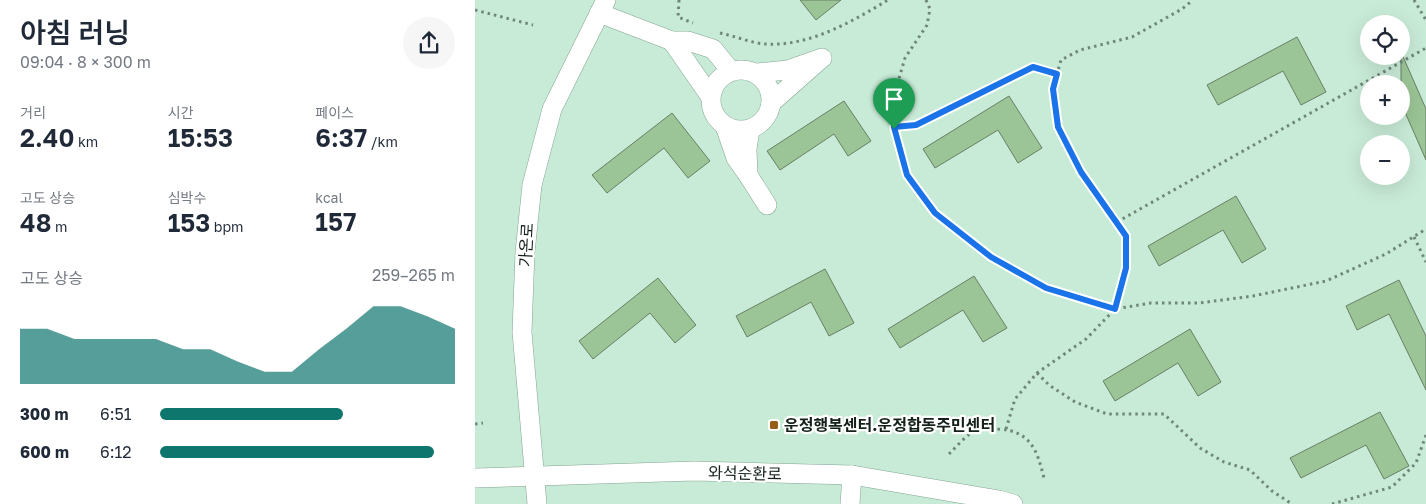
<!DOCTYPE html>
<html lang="ko">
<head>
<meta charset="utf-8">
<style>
	:root { --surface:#fff; --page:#f6f6f7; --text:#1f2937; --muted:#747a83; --accent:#0f766e }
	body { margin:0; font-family:"Golos Text","Noto Sans KR",sans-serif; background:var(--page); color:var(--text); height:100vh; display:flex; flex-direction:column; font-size:19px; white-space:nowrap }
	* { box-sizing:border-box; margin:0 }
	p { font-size:16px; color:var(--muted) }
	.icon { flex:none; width:28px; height:28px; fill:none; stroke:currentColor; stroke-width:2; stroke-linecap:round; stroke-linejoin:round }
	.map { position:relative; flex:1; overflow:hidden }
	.details { display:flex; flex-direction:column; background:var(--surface); width:475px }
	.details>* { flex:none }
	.buttons { position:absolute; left:885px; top:15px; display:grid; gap:10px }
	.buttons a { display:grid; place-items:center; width:50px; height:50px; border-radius:50%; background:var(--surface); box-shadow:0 5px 20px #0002; font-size:25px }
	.pin { position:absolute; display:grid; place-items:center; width:42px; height:42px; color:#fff; margin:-51px -21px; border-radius:50% 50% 50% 0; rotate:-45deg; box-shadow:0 0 5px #0007 }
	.pin .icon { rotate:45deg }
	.round { display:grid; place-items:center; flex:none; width:52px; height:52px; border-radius:26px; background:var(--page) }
	.headline { display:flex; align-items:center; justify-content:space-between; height:85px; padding:0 20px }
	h1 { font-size:28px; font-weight:600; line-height:38px }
	.figures { display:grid; grid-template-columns:repeat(3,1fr); gap:8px; height:85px; padding:5px 20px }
	.figures div { display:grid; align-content:center }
	.figures b { font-size:25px; font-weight:600 }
	.figures small { font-size:14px; font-weight:400 }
	.figures p { font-size:14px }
	.chart { height:140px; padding:10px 20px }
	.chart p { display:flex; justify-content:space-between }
	.chart svg { width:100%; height:90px; margin-top:5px; fill:var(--accent); opacity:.7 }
	ul { padding:0 20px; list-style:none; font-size:16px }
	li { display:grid; grid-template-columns:80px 60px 1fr; align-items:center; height:38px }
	li i { height:12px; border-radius:6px; background:var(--accent) }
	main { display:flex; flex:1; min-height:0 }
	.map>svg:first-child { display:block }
	.building { fill:#9bc596; stroke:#697f66 }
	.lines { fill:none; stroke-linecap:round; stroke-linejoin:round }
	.minor-casing { stroke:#82a492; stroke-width:20 }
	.path { stroke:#6f877a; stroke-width:3; stroke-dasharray:2.5 4; stroke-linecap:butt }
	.minor { stroke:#fff; stroke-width:19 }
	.route-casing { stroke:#fff; stroke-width:10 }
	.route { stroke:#1a73e8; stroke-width:6 }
	.poi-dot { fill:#955d18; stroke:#fff; stroke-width:2 }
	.labels { text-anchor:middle; stroke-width:4.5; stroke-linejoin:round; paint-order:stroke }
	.street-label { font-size:16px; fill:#14211a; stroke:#fff }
	.poi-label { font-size:16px; font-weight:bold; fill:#14211a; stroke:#fff; text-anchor:start }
</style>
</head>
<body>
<main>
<section class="details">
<div class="headline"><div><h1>아침 러닝</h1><p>09:04 · 8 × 300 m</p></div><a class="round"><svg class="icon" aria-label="share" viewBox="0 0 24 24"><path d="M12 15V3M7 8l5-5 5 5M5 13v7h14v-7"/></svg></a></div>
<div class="figures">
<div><p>거리</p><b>2.40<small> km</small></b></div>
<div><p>시간</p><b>15:53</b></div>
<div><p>페이스</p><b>6:37<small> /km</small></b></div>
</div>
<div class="figures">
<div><p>고도 상승</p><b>48<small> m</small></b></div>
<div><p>심박수</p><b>153<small> bpm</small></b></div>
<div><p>kcal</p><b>157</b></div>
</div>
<div class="chart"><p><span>고도 상승</span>259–265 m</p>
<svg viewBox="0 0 160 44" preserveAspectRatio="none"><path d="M0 44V17L10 17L20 22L30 22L40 22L50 22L60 27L70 27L80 33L90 38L100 38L110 27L120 17L130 6L140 6L150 11L160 17V44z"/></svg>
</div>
<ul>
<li><b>300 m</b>6:51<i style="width:62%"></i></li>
<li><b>600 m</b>6:12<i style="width:93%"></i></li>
</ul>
</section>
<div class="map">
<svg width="951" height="504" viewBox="0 0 951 504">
	<rect width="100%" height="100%" fill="#c8ebd7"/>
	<g class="building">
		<polygon points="325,0 366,0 341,20"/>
		<polygon points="822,37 851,92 826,105 808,71 743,105 732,85"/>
		<polygon points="926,52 951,109 951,160 926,103"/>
		<polygon points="534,96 567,148 543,163 523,130 460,168 448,149"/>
		<polygon points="369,101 396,141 373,156 359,134 305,170 292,151"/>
		<polygon points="197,113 235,161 213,178 189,148 132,193 117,175"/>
		<polygon points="761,196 791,249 767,263 748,230 684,266 673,246"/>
		<polygon points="350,269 379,323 354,336 336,302 272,337 261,316"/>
		<polygon points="499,276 532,328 508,342 488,310 425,348 413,329"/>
		<polygon points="183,278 221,325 200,343 175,313 118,359 104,341"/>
		<polygon points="924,280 951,336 951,390 914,314 882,330 871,306"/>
		<polygon points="715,329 746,382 723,396 703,363 640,401 628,381"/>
		<polygon points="905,412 934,466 909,479 891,445 826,478 815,458"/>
	</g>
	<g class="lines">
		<defs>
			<g id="minor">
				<polyline points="124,13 197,41 213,41 238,49 256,71"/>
				<polyline points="197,41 235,96"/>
				<circle cx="266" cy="100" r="30"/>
				<polyline points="282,73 313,70 347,58 296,103"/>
				<polyline points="250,126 261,158 273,175 272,149 275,129"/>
				<polyline points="273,175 292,205"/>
				<polyline points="0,478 219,471 377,475 524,500 538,504"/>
				<polyline points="62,504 47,332 50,252 57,185 77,109 131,0"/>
				<polyline points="375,504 377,475"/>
			</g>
		</defs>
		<use href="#minor" class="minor-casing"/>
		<g class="path">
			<polyline points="204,0 203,17 218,23"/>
			<polyline points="451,0 455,9 452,25 430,58 418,99 419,129 432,175 460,213 516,257 571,288 640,309 676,303 724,303 778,296 851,281 911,254 951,229"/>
			<polyline points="939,0 951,20"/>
			<polyline points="0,10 58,25"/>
			<path d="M245,33C260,36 276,43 290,44C334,47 378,21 413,0"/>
			<polyline points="419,127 441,125 558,67 582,74"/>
			<polyline points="642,222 951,48"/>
			<polyline points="939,237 951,262"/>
			<polyline points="562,373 574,385 600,402 632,414 689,414 725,448 749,462 775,470 797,491 817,504"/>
			<polyline points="0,424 8,423"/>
			<polyline points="531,429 540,399 562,373 611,339 640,309 651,268 651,236 605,172 583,127 578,89 586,60 605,50 657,37 707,9 718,0"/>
			<path d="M474,454C483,445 492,434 504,428C509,426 518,428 523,429C556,431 562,450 569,478"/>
			<polyline points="857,504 917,487 941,463 951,435"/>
		</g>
		<use href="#minor" class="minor"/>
	</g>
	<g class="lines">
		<defs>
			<polygon id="route" points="558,67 582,74 578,89 583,127 606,172 651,236 651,268 640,309 571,288 516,257 460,213 432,175 419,127 441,125"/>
		</defs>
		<use href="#route" class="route-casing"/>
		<use href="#route" class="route"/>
	</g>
	<rect class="poi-dot" x="294" y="420" width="10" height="10" rx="2.5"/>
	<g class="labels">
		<g class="street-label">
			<text transform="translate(51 245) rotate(-87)" y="6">가온로</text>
			<text transform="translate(270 473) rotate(1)" y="6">와석순환로</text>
		</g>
		<g class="poi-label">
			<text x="309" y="431">운정행복센터.운정합동주민센터</text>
		</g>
	</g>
</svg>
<div class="buttons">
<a><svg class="icon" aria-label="locate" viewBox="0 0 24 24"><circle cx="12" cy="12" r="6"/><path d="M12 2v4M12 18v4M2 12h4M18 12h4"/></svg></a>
<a>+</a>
<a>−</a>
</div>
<div class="pin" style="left:419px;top:129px;background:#1e9e55"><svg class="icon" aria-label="arrive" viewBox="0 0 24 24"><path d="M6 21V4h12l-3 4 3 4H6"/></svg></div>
</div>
</main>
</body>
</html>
